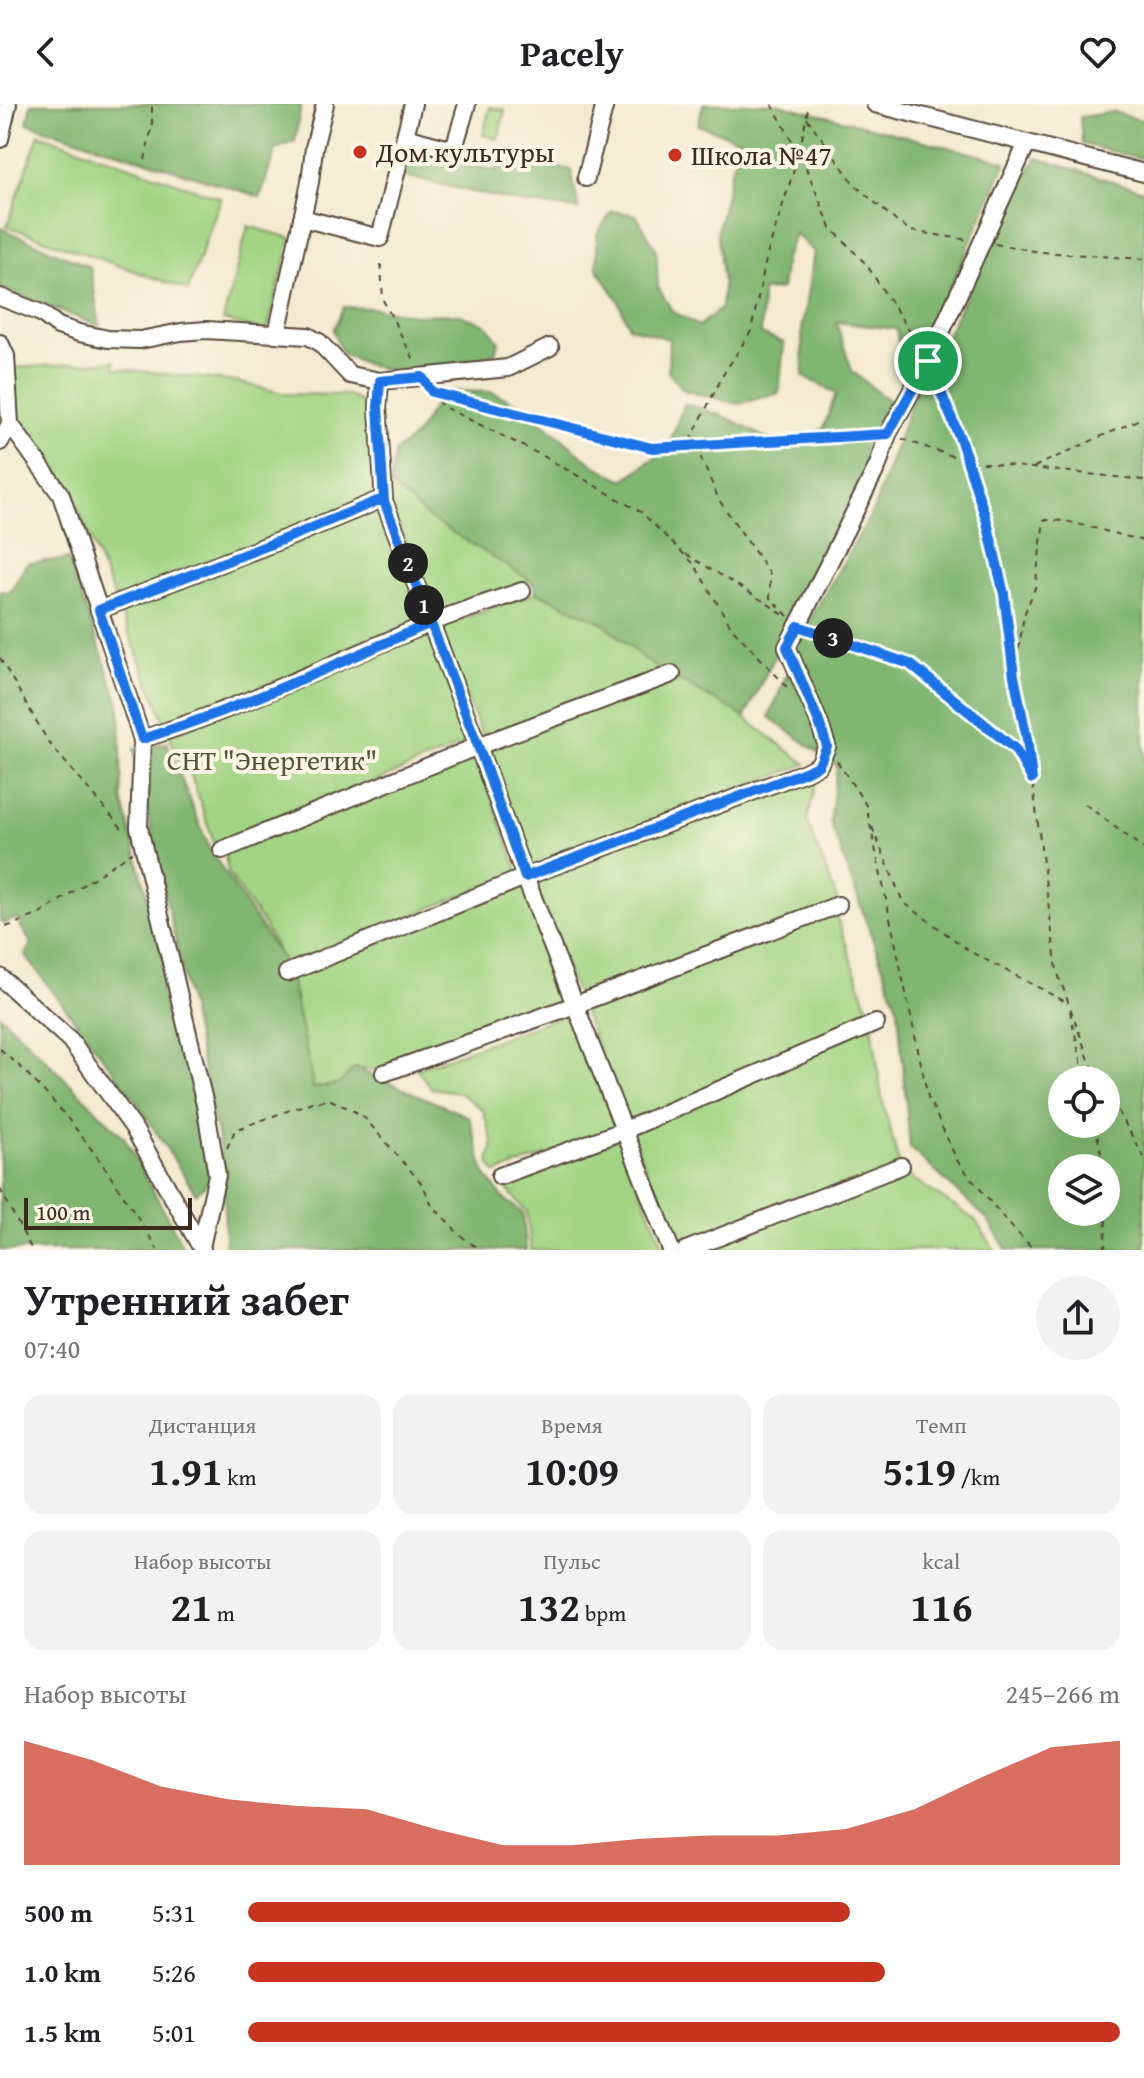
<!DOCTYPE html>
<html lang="ru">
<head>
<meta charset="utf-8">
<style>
	:root { --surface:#fff; --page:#f2f2f2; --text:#202124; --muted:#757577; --accent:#c8321e }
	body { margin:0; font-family:"Gentium Book Plus",serif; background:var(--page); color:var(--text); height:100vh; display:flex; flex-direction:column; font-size:30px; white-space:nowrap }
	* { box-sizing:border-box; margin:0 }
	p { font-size:26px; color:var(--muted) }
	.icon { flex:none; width:44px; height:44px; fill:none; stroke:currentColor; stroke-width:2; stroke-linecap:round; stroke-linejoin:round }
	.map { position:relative; height:1146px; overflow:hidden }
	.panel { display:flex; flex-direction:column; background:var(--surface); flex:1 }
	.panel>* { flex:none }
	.fabs { position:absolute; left:1048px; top:962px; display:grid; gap:16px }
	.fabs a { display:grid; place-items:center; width:72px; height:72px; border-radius:50%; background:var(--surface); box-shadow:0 8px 32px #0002; font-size:40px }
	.scale { position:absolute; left:24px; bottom:20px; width:168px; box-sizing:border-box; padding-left:8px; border:4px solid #3b2a1e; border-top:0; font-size:22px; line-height:28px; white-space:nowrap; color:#3b2a1e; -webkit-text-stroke:6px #fcf5e5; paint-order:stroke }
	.pin { position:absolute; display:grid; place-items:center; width:68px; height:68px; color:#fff; margin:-34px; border:4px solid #fff; border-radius:50%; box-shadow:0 2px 8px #0007 }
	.km { position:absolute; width:40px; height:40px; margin:-20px; border-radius:50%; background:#222; color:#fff; font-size:22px; line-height:40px; text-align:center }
	.round { display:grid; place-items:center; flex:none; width:84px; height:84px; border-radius:42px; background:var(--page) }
	.summary { display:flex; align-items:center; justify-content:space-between; height:136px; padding:0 24px }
	h1 { font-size:44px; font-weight:700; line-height:60px }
	.metrics { display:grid; grid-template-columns:repeat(3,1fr); gap:12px; height:136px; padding:8px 24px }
	.metrics div { display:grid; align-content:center; border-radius:20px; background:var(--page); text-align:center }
	.metrics b { font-size:40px; font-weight:700 }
	.metrics small { font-size:22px; font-weight:400 }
	.metrics p { font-size:22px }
	.chart { height:224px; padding:16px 24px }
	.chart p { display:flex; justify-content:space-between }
	.chart svg { width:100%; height:144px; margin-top:8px; fill:var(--accent); opacity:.7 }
	ul { padding:0 24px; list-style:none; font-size:26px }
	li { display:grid; grid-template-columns:128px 96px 1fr; align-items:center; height:60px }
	li i { height:20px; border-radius:10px; background:var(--accent) }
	header { display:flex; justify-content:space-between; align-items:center; height:104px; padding:0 24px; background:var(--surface); font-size:36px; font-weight:700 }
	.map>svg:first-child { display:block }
	.green { fill:#a2d483; stroke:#6e7f50; stroke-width:2 }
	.forest { fill:#81b671; stroke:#5e7048; stroke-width:2; fill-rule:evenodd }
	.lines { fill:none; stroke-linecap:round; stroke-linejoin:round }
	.minor-casing { stroke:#574739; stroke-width:20 }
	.path { stroke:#574739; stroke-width:2; stroke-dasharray:6 6; stroke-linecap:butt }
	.minor { stroke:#fff; stroke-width:16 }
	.route-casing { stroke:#fff; stroke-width:16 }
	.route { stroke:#1a73e8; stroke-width:10 }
	.poi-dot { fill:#c8321e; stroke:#fcf5e5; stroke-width:3 }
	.labels { text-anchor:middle; stroke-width:8; stroke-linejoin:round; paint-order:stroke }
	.poi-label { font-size:28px; fill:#3b2a1e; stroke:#fcf5e5; text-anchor:start }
	.park-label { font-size:28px; fill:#555437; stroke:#fcf5e5 }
</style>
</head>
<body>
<header><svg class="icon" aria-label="back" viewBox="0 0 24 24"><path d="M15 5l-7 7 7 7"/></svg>Pacely<svg class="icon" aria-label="heart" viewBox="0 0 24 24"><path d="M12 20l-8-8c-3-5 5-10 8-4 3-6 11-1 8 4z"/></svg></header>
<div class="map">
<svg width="1144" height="1146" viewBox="0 0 1144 1146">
	<rect width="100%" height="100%" fill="#fcf5e5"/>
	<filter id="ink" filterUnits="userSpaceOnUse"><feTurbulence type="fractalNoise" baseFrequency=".0125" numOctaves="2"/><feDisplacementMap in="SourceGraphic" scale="16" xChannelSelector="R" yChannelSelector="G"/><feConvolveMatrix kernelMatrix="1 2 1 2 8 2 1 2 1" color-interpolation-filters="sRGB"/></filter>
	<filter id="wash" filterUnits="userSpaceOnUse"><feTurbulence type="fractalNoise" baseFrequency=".006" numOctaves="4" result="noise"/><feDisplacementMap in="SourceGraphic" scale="32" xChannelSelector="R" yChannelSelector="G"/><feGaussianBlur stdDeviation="1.8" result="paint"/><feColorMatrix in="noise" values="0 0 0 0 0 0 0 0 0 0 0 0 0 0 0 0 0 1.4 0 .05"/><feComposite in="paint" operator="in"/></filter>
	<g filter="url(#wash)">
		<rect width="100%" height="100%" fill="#f4ead1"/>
		<g class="green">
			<polygon points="490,3 505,6 498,35 483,31"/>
			<polygon points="39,30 221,94 188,186 7,122"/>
			<polygon points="248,122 291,134 267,228 223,216"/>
			<polygon points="115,257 115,264 237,278 286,290 348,291 373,304 377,397 423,515 217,605 166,620 81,412 50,353 22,327 10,303 12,264"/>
			<polygon points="390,380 429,414 495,451 530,476 519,484 433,512 390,398"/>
			<polygon points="537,488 604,519 642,553 664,569 484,637 439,523"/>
			<polygon points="428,526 471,637 271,722 215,742 186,657 179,657 169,630"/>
			<polygon points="675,575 733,605 806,660 530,766 483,645"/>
			<polygon points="475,649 519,769 286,862 263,820 229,770 224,749"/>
			<polygon points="819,666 807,718 837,795 835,808 871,913 882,995 901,1067 975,1116 995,1146 678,1146 531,775"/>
			<path d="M524,778L569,897L380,967L355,964L339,980L313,985C310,962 305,942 300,920C296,903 295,885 288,869Z"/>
			<polygon points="572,908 620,1025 496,1069 489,1059 493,1039 483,1006 458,988 431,984 417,965"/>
			<polygon points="620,1034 665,1146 531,1146 527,1108 503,1081"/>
		</g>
		<g class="forest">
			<polygon points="31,0 301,0 295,37 276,45 260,93 27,19"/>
			<polygon points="703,0 779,0 1006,58 915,263 899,242 896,225 836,218 852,267 895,302 856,390 744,614 732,605 664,569 642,553 604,519 537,488 530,476 429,414 390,380 395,348 416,331 443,287 491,288 520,300 595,362 624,376 668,344 684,300 726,313 784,344 823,325 836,289 803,272 802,223 814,148 795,130 785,154 781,185 762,187 761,230 784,239 779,289 738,300 684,286 668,268 669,235 629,223 618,196 597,164 597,130 612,107 636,111 656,145 658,183 672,207 699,222 721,204 723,180 717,128 731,67 741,36 698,21"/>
			<polygon points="1113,8 1144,17 1144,55 1082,40 1080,13"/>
			<polygon points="407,45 497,67 502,51 571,66 579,105 521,99 399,71"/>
			<path d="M1037,54L1144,87V1146H1007L986,1114L910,1044L898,905L830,718L837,662L769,613L809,517L873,407L915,288L942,241L1016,86ZM1062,976H1106V1020H1062ZM1062,1064H1106V1108H1062Z"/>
			<polygon points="0,124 90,163 100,222 0,184"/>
			<path d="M344,203L373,204L415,211L457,210L486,220L499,237L495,249C450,262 398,278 354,255C351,253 346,252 343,249C338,244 336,232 333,226Z"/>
			<polygon points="68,455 120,602 122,695 185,938 198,1009 212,1074 196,1090 134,994 25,851 31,839 16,814 3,820 0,817 0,487 10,488 27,459"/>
			<path d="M167,639L210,746L286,862C293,881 295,900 300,920C305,941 310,962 313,984L339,980L355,964L469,1013L485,1070L502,1093L523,1109L526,1146H225L224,1062L134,645Z"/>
			<polygon points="0,911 124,1033 185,1146 0,1146"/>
		</g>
	</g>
	<g filter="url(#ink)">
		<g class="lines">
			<defs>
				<g id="minor">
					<polyline points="875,0 1144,69"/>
					<polyline points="405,33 446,44 455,41 467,0"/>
					<polyline points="0,35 8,0"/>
					<polyline points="586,74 605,0"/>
					<polyline points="302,114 380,134 413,0"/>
					<polyline points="0,193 41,209 58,222 79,229 108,235 140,236 181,228 206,226 308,232 319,238 350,271 380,277 378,303 384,397 478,642 525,773 671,1146"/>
					<polyline points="277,230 310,78 314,44 325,0"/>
					<polyline points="0,239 6,252 10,320 0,338"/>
					<polyline points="380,277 508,264 550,243"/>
					<polyline points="10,320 61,391 142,635 139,724 205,1001 217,1071 201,1143"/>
					<polyline points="99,506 292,432 377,397 384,397"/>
					<path d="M142,635C241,604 333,559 428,520C459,507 491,498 522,487"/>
					<polyline points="222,746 478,642 672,570"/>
					<polyline points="287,869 525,773 805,668 819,661 827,642 819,618 787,543 878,361 888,330 928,257 1027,39"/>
					<polyline points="0,873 70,936 133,1023 202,1145"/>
					<polyline points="384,969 575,901 838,801"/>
					<polyline points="500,1072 625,1026 876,919"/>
					<polyline points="686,1146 901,1062"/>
				</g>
			</defs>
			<use href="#minor" class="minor-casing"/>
			<g class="path">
				<polyline points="772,0 804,59 831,124 866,160 920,243"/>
				<polyline points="807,14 855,81 896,117 911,127 969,136"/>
				<polyline points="145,56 152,21 152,0"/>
				<polyline points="995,140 1041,148 1144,155"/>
				<polyline points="381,160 383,196 416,260"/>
				<polyline points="935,274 961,337 987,418 1004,490 1014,572 1027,635 1057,867 1089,956 1100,976"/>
				<polyline points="426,286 652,344 872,331"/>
				<polyline points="431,286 442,302 545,353 641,408 694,460 732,524 789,585"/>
				<polyline points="902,335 967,357 1144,376"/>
				<polyline points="1034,363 1144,313"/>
				<polyline points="686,450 768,500 785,512"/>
				<polyline points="788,512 770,494 770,470 719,396 692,333 723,271 751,227 767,151 799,50 809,0"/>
				<polyline points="812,526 910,560 1015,645 1030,672"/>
				<polyline points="0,554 49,639 125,728"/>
				<polyline points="1015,569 1024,511 1035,484 1044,416 1066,417 1144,437"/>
				<polyline points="837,657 866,701 928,993 958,1058 1008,1119 1034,1146"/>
				<polyline points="1085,700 1144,745"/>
				<polyline points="872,723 903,798 971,848 1066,898"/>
				<polyline points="6,823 40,810 132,748"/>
				<polyline points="1070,907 1085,976"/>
				<path d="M0,945C66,1001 113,1073 158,1146"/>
				<polyline points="1106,986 1144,1053"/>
				<polyline points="1095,1020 1104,1064"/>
				<polyline points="227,1044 235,1026 312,998 331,996 362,1011 423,1081 431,1100 461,1132 480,1146"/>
				<polyline points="1106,1072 1106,1103"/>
				<polyline points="0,1085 32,1146"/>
				<polyline points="1105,1146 1106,1108"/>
			</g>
			<use href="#minor" class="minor"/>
		</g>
	</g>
	<g class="lines" filter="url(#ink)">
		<defs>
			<path id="route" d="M928,257L888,330L652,344L432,288L422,273L380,277L378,303L384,397L431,519C336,560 242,604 142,635L99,506L292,432L377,397H384L478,642L525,773L805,668L819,661L827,642L819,618L787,543L798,522L910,560L1015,645L1032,675L1027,635L1014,572L1004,490L987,418L961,337L928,257"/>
		</defs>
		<use href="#route" class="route-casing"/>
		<use href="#route" class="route"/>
	</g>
	<g class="poi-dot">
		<circle cx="360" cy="48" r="8"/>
		<circle cx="675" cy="51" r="8"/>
	</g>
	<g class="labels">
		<g class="poi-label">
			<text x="376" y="58">Дом культуры</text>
			<text x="691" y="61">Школа №47</text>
		</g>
		<g class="park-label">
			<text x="272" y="666">СНТ "Энергетик"</text>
		</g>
	</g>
</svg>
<div class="fabs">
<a><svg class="icon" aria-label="locate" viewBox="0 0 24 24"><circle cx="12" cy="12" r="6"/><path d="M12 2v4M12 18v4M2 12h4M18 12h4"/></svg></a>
<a><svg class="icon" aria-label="layers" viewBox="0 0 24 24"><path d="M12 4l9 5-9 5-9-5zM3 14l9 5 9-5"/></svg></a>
</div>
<div class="scale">100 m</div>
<div class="pin" style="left:928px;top:257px;background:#1e9e55"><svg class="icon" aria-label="arrive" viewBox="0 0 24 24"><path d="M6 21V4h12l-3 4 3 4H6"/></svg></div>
<b class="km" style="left:424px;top:501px">1</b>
<b class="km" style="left:408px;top:459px">2</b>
<b class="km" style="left:833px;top:534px">3</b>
</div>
<section class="panel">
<div class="summary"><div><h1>Утренний забег</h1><p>07:40</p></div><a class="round"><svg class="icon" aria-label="share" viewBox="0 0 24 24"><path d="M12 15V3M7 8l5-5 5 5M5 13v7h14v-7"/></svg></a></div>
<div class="metrics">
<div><p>Дистанция</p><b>1.91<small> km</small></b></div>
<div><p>Время</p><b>10:09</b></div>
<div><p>Темп</p><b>5:19<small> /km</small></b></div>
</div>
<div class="metrics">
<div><p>Набор высоты</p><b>21<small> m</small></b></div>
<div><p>Пульс</p><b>132<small> bpm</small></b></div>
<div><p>kcal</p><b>116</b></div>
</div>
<div class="chart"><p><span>Набор высоты</span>245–266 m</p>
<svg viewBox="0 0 160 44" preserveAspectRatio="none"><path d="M0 44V6L10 12L20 20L30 24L40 26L50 27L60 33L70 38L80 38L90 36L100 35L110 35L120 33L130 27L140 17L150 8L160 6V44z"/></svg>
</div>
<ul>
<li><b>500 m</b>5:31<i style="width:69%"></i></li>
<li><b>1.0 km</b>5:26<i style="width:73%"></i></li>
<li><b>1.5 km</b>5:01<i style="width:100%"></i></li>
</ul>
</section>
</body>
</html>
